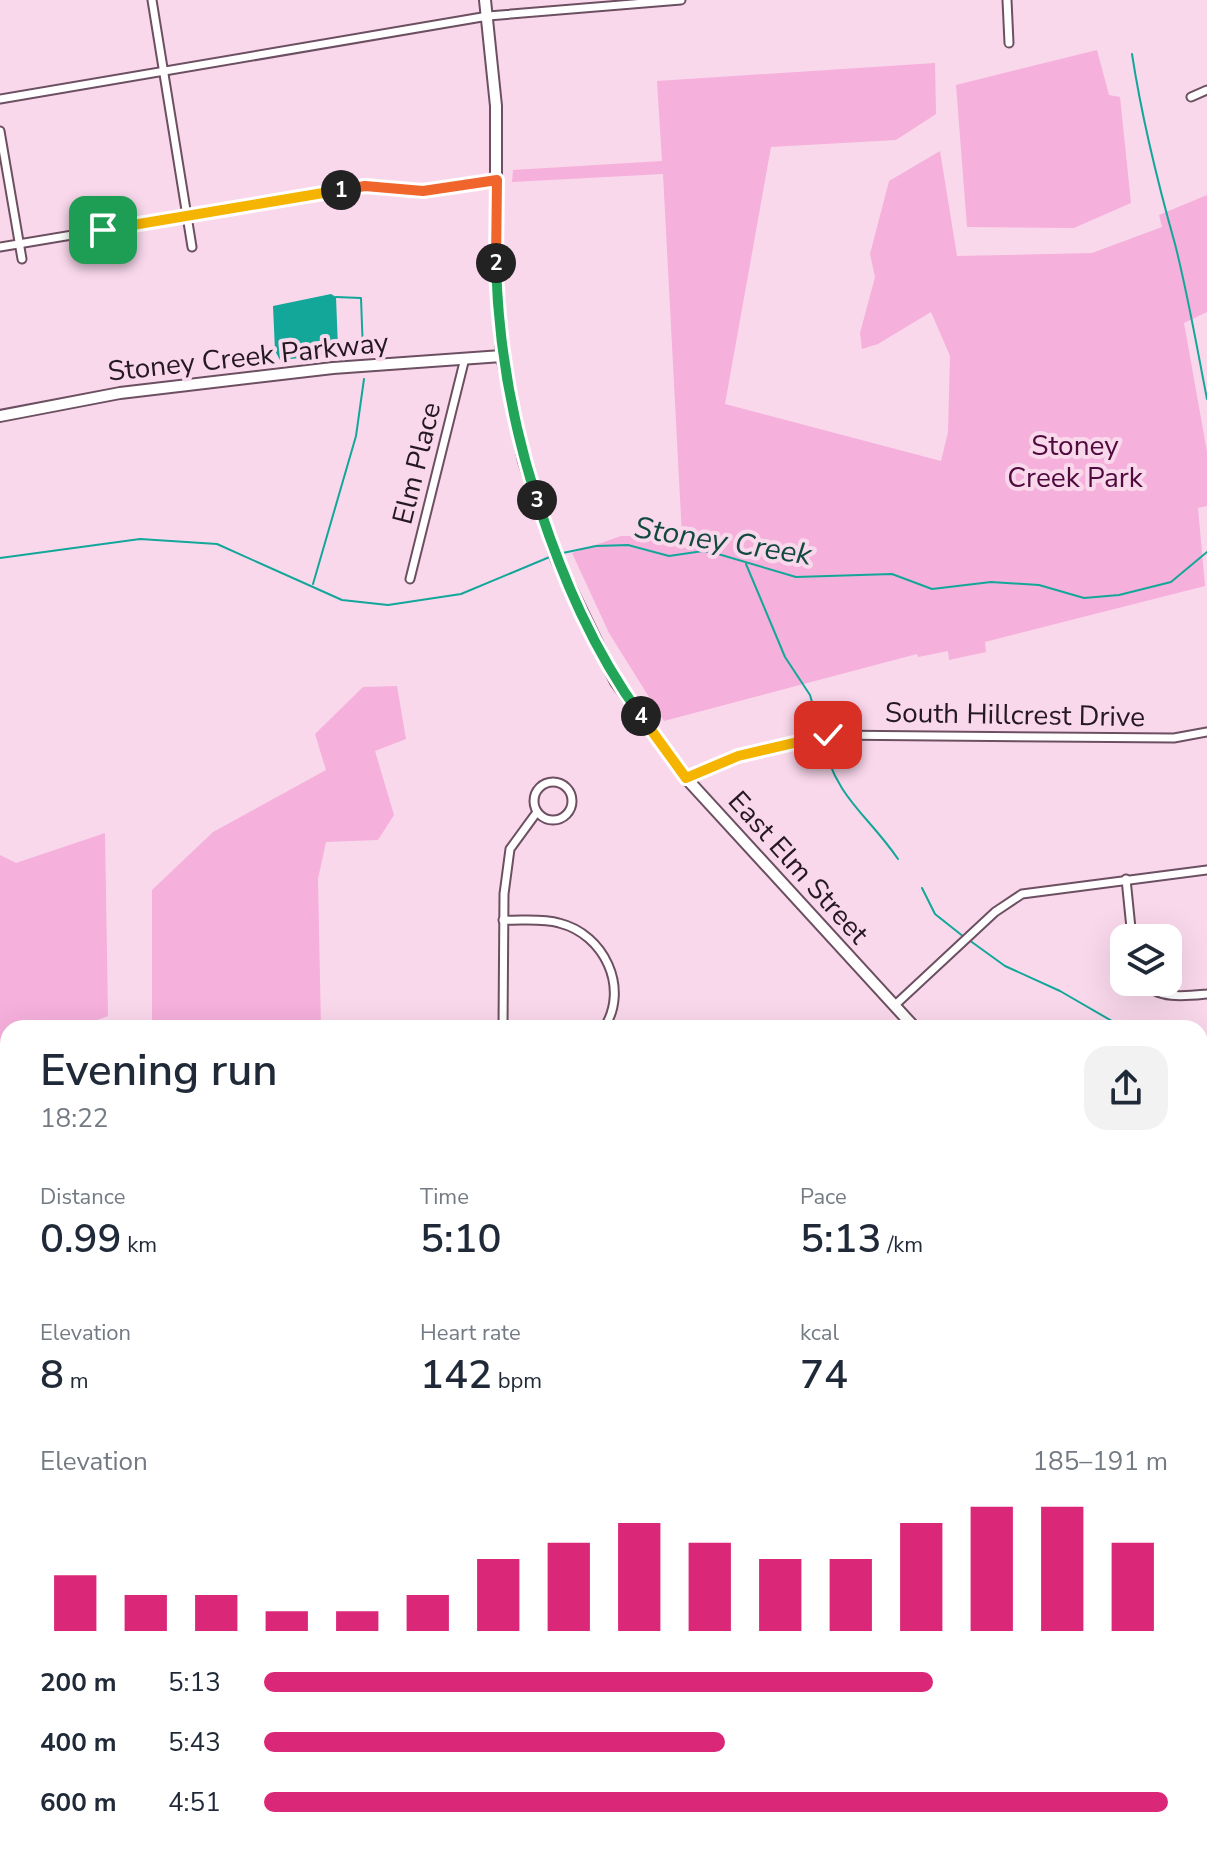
<!DOCTYPE html>
<html lang="en">
<head>
<meta charset="utf-8">
<style>
	:root { --surface:#fff; --page:#f2f2f3; --text:#1f2937; --muted:#747a83; --accent:#db2777 }
	body { margin:0; font-family:"Nunito Sans",sans-serif; background:var(--page); color:var(--text); height:100vh; display:flex; flex-direction:column; font-size:30px; white-space:nowrap }
	* { box-sizing:border-box; margin:0 }
	p { font-size:26px; color:var(--muted) }
	.icon { flex:none; width:44px; height:44px; fill:none; stroke:currentColor; stroke-width:2; stroke-linecap:round; stroke-linejoin:round }
	.map { position:relative; flex:1; overflow:hidden }
	.sheet { position:absolute; left:0px; top:1020px; width:1208px; height:830px; display:flex; flex-direction:column; background:var(--surface); border-radius:24px 24px 0 0; box-shadow:0 8px 32px #0002 }
	.sheet>* { flex:none }
	.controls { position:absolute; left:1110px; top:924px; display:grid; gap:16px }
	.controls a { display:grid; place-items:center; width:72px; height:72px; border-radius:16px; background:var(--surface); box-shadow:0 8px 32px #0002; font-size:40px }
	.pin { position:absolute; display:grid; place-items:center; width:68px; height:68px; color:#fff; margin:-34px; border-radius:16px; box-shadow:0 4px 12px #0006 }
	.km { position:absolute; width:40px; height:40px; margin:-20px; border-radius:50%; background:#222; color:#fff; font-size:22px; line-height:40px; text-align:center }
	.round { display:grid; place-items:center; flex:none; width:84px; height:84px; border-radius:24px; background:var(--page) }
	.head { display:flex; align-items:center; justify-content:space-between; height:136px; padding:0 40px }
	h1 { font-size:44px; font-weight:600; line-height:60px }
	.metrics { display:grid; grid-template-columns:repeat(3,1fr); gap:12px; height:136px; padding:8px 40px }
	.metrics div { display:grid; align-content:center }
	.metrics b { font-size:40px; font-weight:600 }
	.metrics small { font-size:22px; font-weight:400 }
	.metrics p { font-size:22px }
	.chart { height:224px; padding:16px 40px }
	.chart p { display:flex; justify-content:space-between }
	.chart svg { width:100%; height:144px; margin-top:8px; stroke:var(--accent); stroke-width:6 }
	ul { padding:0 40px; list-style:none; font-size:26px }
	li { display:grid; grid-template-columns:128px 96px 1fr; align-items:center; height:60px }
	li i { height:20px; border-radius:10px; background:var(--accent) }
	.map>svg:first-child { display:block }
	.green { fill:#f5b0db }
	.water { fill:#13a799 }
	.lines { fill:none; stroke-linecap:round; stroke-linejoin:round }
	.stream { stroke:#13a799; stroke-width:2 }
	.street-casing { stroke:#6c5061; stroke-width:11 }
	.secondary-casing { stroke:#6c5061; stroke-width:14 }
	.street { stroke:#fff; stroke-width:7 }
	.secondary { stroke:#fff; stroke-width:10 }
	.split-1-casing { stroke:#fff; stroke-width:16 }
	.split-2-casing { stroke:#fff; stroke-width:16 }
	.split-3-casing { stroke:#fff; stroke-width:16 }
	.split-4-casing { stroke:#fff; stroke-width:16 }
	.split-5-casing { stroke:#fff; stroke-width:16 }
	.split-1 { stroke:#f5b400; stroke-width:10 }
	.split-2 { stroke:#f0652b; stroke-width:10 }
	.split-3 { stroke:#22a559; stroke-width:10 }
	.split-4 { stroke:#22a559; stroke-width:10 }
	.split-5 { stroke:#f5b400; stroke-width:10 }
	.labels { text-anchor:middle; stroke-width:8; stroke-linejoin:round; paint-order:stroke }
	.street-label { font-size:28px; fill:#251921; stroke:#fad8ec }
	.park-label { font-size:28px; fill:#500b3e; stroke:#fad8ec }
	.water-label { font-size:30px; font-style:italic; fill:#114942; stroke:#fad8ec }
</style>
</head>
<body>
<div class="map">
<svg width="1207" height="1849" viewBox="0 0 1207 1849">
	<rect width="100%" height="100%" fill="#fad8ec"/>
	<g class="green">
		<polygon points="1097,50 1109,95 1120,97 1131,203 1074,228 967,227 956,85"/>
		<polygon points="935,63 936,114 896,140 771,147 725,404 941,461 948,432 950,356 931,312 878,344 862,349 860,333 875,277 870,254 889,181 940,151 957,256 1092,253 1162,227 1159,215 1207,195 1207,312 1184,323 1207,452 1207,506 1198,508 1205,586 985,642 986,652 949,660 948,651 918,657 917,654 664,721 609,633 572,553 621,536 682,536 663,174 512,182 513,170 662,161 657,81"/>
		<polygon points="397,686 406,739 375,751 394,815 378,840 326,842 318,879 321,1028 152,1028 152,890 213,832 326,770 315,734 363,687"/>
		<polygon points="105,833 108,1016 76,1028 8,1028 8,1439 0,1440 0,855 16,863"/>
	</g>
	<polygon class="water" points="331,294 336,297 338,348 320,356 280,360 275,351 273,306"/>
	<g class="lines">
		<g class="stream">
			<path d="M1132,54C1142,119 1157,180 1175,244C1188,295 1197,348 1207,399"/>
			<polyline points="336,297 361,298 363,352"/>
			<polyline points="558,554 596,546 628,545 669,556 703,551 718,554 796,577 892,574 932,589 991,582 1039,585 1084,598 1119,595 1171,582 1207,552"/>
			<polyline points="0,558 140,539 217,544 342,600 388,605 461,594 552,556"/>
			<polyline points="746,564 785,657 810,695 820,730"/>
			<polyline points="313,584 356,436 364,379"/>
			<path d="M823,743C837,799 868,815 898,859"/>
			<polyline points="922,888 935,914 964,937"/>
			<polyline points="969,940 1005,966 1060,991 1124,1028"/>
			<polyline points="1200,1057 1207,1057"/>
			<polyline points="1200,1120 1204,1128"/>
			<polyline points="0,1273 8,1296"/>
		</g>
		<defs>
			<g id="street">
				<polyline points="152,0 192,247"/>
				<polyline points="1007,0 1009,43"/>
				<polyline points="1191,97 1207,90"/>
				<polyline points="0,99 488,16 681,0"/>
				<polyline points="0,131 22,259"/>
				<polyline points="0,247 365,186 423,191 497,180"/>
				<polyline points="410,579 465,358"/>
				<polyline points="686,778 738,756 828,735 1174,738 1207,732"/>
				<circle cx="553" cy="801" r="19"/>
				<polyline points="1126,879 1132,938"/>
				<path d="M503,920C520,921 542,918 559,923C604,934 630,988 604,1028"/>
				<path d="M1144,982C1158,1000 1187,996 1207,994"/>
				<polyline points="894,1006 995,912 1022,894 1207,870"/>
				<polyline points="503,1028 504,894 510,849 537,812"/>
				<polyline points="1200,1138 1207,1135"/>
				<polyline points="1200,1384 1207,1384"/>
				<polyline points="0,1452 8,1452"/>
				<polyline points="1200,1695 1207,1697"/>
				<polyline points="1111,1849 1111,1842"/>
			</g>
			<g id="secondary">
				<polyline points="485,0 496,106 496,266 502,356 524,461 557,560 616,682 686,778 915,1028"/>
				<polyline points="0,416 120,393 333,368 502,356"/>
				<polyline points="1200,1291 1207,1297"/>
				<polyline points="1200,1333 1207,1331"/>
				<polyline points="1200,1350 1207,1349"/>
				<polyline points="0,1766 8,1766"/>
				<polyline points="268,1842 268,1849"/>
			</g>
		</defs>
		<use href="#street" class="street-casing"/>
		<use href="#secondary" class="secondary-casing"/>
		<use href="#street" class="street"/>
		<use href="#secondary" class="secondary"/>
	</g>
	<g class="lines">
		<defs>
			<polyline id="split-1" points="103,230 341,190"/>
			<polyline id="split-2" points="341,190 365,186 423,191 497,180 496,263"/>
			<path id="split-3" d="M496,263C498,344 512,423 537,500"/>
			<path id="split-4" d="M537,500C562,577 593,650 641,716"/>
			<polyline id="split-5" points="641,716 686,778 738,756 828,735"/>
		</defs>
		<use href="#split-1" class="split-1-casing"/>
		<use href="#split-2" class="split-2-casing"/>
		<use href="#split-3" class="split-3-casing"/>
		<use href="#split-4" class="split-4-casing"/>
		<use href="#split-5" class="split-5-casing"/>
		<use href="#split-1" class="split-1"/>
		<use href="#split-2" class="split-2"/>
		<use href="#split-3" class="split-3"/>
		<use href="#split-4" class="split-4"/>
		<use href="#split-5" class="split-5"/>
	</g>
	<g class="labels">
		<g class="street-label">
			<text transform="translate(248 356) rotate(-6)" y="10">Stoney Creek Parkway</text>
			<text transform="translate(416 463) rotate(-76)" y="10">Elm Place</text>
			<text transform="translate(1015 714) rotate(1)" y="10">South Hillcrest Drive</text>
			<text transform="translate(799 867) rotate(48)" y="10">East Elm Street</text>
		</g>
		<g class="park-label">
			<text x="1075" y="455">Stoney<tspan x="1075" dy="32">Creek Park</tspan></text>
		</g>
		<g class="water-label">
			<text transform="translate(723 541) rotate(9)" y="10">Stoney Creek</text>
		</g>
	</g>
</svg>
<div class="controls">
<a><svg class="icon" aria-label="layers" viewBox="0 0 24 24"><path d="M12 4l9 5-9 5-9-5zM3 14l9 5 9-5"/></svg></a>
</div>
<div class="pin" style="left:103px;top:230px;background:#1e9e55"><svg class="icon" aria-label="arrive" viewBox="0 0 24 24"><path d="M6 21V4h12l-3 4 3 4H6"/></svg></div>
<div class="pin" style="left:828px;top:735px;background:#d93025"><svg class="icon" aria-label="check" viewBox="0 0 24 24"><path d="M5 12l5 5 9-10"/></svg></div>
<b class="km" style="left:341px;top:190px">1</b>
<b class="km" style="left:496px;top:263px">2</b>
<b class="km" style="left:537px;top:500px">3</b>
<b class="km" style="left:641px;top:716px">4</b>
<section class="sheet">
<div class="head"><div><h1>Evening run</h1><p>18:22</p></div><a class="round"><svg class="icon" aria-label="share" viewBox="0 0 24 24"><path d="M12 15V3M7 8l5-5 5 5M5 13v7h14v-7"/></svg></a></div>
<div class="metrics">
<div><p>Distance</p><b>0.99<small> km</small></b></div>
<div><p>Time</p><b>5:10</b></div>
<div><p>Pace</p><b>5:13<small> /km</small></b></div>
</div>
<div class="metrics">
<div><p>Elevation</p><b>8<small> m</small></b></div>
<div><p>Heart rate</p><b>142<small> bpm</small></b></div>
<div><p>kcal</p><b>74</b></div>
</div>
<div class="chart"><p><span>Elevation</span>185–191 m</p>
<svg viewBox="0 0 160 44" preserveAspectRatio="none"><path d="M5 44V27M15 44V33M25 44V33M35 44V38M45 44V38M55 44V33M65 44V22M75 44V17M85 44V11M95 44V17M105 44V22M115 44V22M125 44V11M135 44V6M145 44V6M155 44V17"/></svg>
</div>
<ul>
<li><b>200 m</b>5:13<i style="width:74%"></i></li>
<li><b>400 m</b>5:43<i style="width:51%"></i></li>
<li><b>600 m</b>4:51<i style="width:100%"></i></li>
</ul>
</section>
</div>
</body>
</html>
